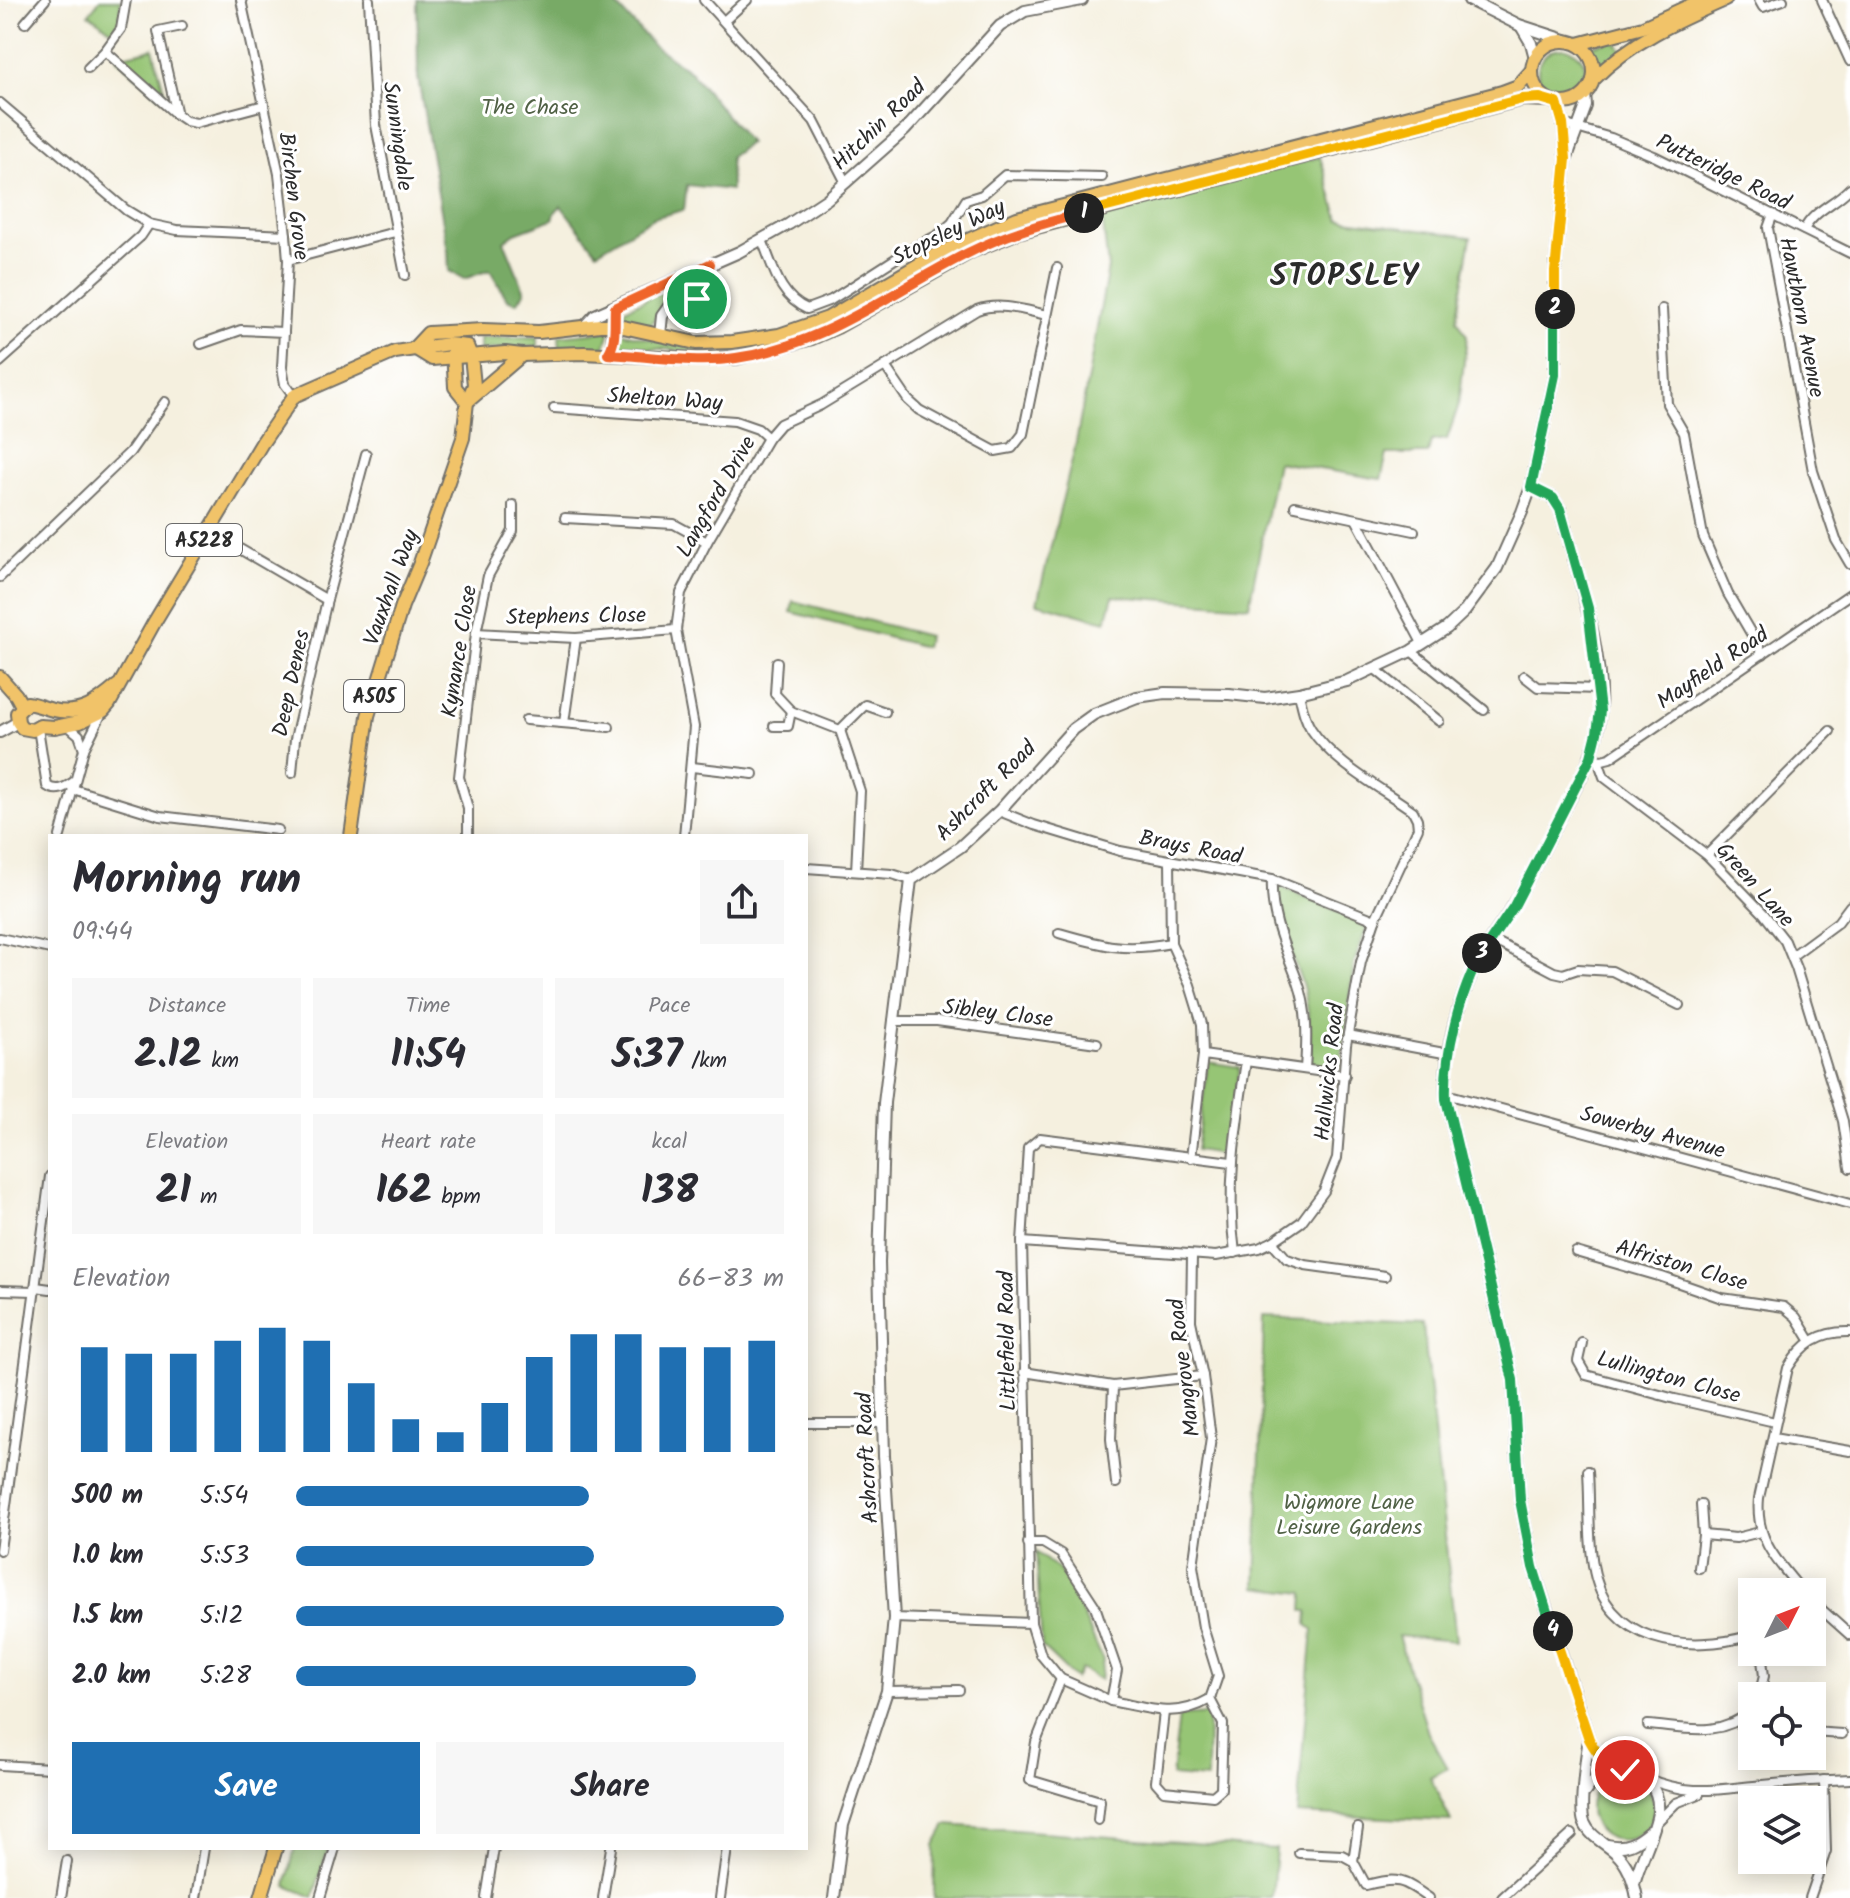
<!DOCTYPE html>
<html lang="en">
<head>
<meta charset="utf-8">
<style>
	:root { --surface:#fff; --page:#f7f7f7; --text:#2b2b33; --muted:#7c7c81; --accent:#1f6fb2 }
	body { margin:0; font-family:Kalam,sans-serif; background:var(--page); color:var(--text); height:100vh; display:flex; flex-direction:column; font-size:30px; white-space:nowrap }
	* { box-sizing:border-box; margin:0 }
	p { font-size:26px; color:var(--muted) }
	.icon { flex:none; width:44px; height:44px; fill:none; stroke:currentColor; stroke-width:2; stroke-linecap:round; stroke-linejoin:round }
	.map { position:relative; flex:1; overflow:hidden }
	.details { position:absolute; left:48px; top:834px; width:760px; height:1016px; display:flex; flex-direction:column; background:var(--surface); border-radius:0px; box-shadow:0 4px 20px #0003 }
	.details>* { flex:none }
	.needle { width:52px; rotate:48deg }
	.tools { position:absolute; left:1738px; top:1578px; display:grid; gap:16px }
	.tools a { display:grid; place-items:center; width:88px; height:88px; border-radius:0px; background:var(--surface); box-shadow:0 4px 20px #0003; font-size:40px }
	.pin { position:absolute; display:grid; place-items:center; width:68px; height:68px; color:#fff; margin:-34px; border:4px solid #fff; border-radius:50%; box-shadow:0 2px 8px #0007 }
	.km { position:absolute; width:40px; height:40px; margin:-20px; border-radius:50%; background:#222; color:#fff; font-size:22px; line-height:40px; text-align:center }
	.round { display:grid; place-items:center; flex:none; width:84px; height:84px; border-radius:0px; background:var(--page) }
	.headline { display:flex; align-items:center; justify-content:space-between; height:136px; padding:0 24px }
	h1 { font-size:44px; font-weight:700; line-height:60px }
	.figures { display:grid; grid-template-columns:repeat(3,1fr); gap:12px; height:136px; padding:8px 24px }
	.figures div { display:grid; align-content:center; border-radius:0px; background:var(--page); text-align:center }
	.figures b { font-size:40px; font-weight:700 }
	.figures small { font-size:22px; font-weight:400 }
	.figures p { font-size:22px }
	.chart { height:224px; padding:16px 24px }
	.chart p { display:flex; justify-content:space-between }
	.chart svg { width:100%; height:144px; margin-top:8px; stroke:var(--accent); stroke-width:6 }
	.action { display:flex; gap:16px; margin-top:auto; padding:16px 24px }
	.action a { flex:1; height:92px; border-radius:0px; background:var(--accent); color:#fff; font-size:32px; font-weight:700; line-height:92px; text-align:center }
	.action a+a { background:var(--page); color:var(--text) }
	ul { padding:0 24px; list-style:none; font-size:26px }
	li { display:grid; grid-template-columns:128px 96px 1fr; align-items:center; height:60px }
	li i { height:20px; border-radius:10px; background:var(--accent) }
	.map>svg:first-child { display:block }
	.green { fill:#96c574; stroke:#607850; stroke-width:2 }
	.forest { fill:#78aa66; stroke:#526a48; stroke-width:2 }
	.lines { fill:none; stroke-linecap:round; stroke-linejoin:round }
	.minor-casing { stroke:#72706a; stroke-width:12 }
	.tertiary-casing { stroke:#72706a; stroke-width:14 }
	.primary-casing { stroke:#72706a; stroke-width:16 }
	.minor { stroke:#fff; stroke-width:8 }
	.tertiary { stroke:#fff; stroke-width:10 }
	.primary { stroke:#f1c369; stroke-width:12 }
	.split-1-casing { stroke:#fff; stroke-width:16 }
	.split-2-casing { stroke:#fff; stroke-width:16 }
	.split-3-casing { stroke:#fff; stroke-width:16 }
	.split-4-casing { stroke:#fff; stroke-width:16 }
	.split-5-casing { stroke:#fff; stroke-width:16 }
	.split-1 { stroke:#f0652b; stroke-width:10 }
	.split-2 { stroke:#f5b400; stroke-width:10 }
	.split-3 { stroke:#22a559; stroke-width:10 }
	.split-4 { stroke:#22a559; stroke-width:10 }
	.split-5 { stroke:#f5b400; stroke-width:10 }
	.labels { text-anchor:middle; stroke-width:6; stroke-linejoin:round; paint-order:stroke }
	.shield { fill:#fff; stroke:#6b6b6b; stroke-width:2 }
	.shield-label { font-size:20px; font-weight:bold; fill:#2b2b2b }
	.park-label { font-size:22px; fill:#506145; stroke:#fff }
	.street-label { font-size:22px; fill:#2b2b2b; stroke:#fff }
	.district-label { font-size:30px; font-weight:bold; letter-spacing:2px; fill:#2b2b2b; stroke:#fff }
</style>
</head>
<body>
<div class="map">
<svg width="1850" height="1898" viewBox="0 0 1850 1898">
	<rect width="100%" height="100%" fill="#fff"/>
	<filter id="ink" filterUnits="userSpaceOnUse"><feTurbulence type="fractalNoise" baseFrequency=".0125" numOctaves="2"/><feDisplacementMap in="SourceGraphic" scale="16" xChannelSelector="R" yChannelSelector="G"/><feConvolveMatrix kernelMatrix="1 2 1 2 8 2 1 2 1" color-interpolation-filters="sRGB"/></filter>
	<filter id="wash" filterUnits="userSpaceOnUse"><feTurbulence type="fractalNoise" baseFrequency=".006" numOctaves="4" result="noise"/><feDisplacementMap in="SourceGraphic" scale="32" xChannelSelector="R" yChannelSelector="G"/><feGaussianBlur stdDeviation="1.8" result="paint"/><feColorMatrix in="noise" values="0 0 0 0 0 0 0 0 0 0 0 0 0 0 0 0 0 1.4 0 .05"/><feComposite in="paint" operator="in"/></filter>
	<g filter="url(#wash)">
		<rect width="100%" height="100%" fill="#f5f0df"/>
		<g class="green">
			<polygon points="100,0 121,0 119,20 112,31 89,14"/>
			<polygon points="1615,40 1622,50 1599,68 1590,46"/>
			<path d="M153,48L166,98L163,99L117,59C129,52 141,54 153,48Z"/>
			<circle cx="1562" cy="72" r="24"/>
			<polygon points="1380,129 1381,131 1022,225 942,261 823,329 764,345 704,352 619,346 620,332 672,344 804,333 929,264 994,233 1034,219"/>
			<polygon points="1320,157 1339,219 1471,237 1457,319 1467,336 1459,404 1447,439 1431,441 1428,454 1387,454 1381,479 1277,462 1249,606 1113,596 1106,621 1037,603 1075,448 1108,268 1102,214"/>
			<polygon points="673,286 677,289 648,327 619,319 625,309"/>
			<polygon points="610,331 605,347 560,349 559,336"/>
			<polygon points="538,337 538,346 480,350 480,338"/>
			<polygon points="793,601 928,636 925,647 791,612"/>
			<path d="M1276,885L1332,908L1367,927L1354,963L1340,1068L1311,1065C1310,1037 1310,1009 1302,983C1291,950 1274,921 1276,885Z"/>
			<polygon points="1208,1062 1240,1067 1227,1155 1196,1150"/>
			<polygon points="1264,1318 1423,1325 1456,1641 1398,1636 1428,1733 1448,1768 1430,1777 1451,1821 1297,1814 1313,1629 1307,1625 1308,1611 1303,1611 1304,1593 1256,1587"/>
			<polygon points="1036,1552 1065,1575 1103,1660 1100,1680 1081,1669 1075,1679 1042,1647"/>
			<polygon points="1208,1714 1207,1779 1172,1776 1179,1716"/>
			<circle cx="1622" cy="1808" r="32"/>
			<polygon points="946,1825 1276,1849 1272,1898 934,1898 935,1845"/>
			<polygon points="295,1848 328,1848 313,1897 286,1886"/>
		</g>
		<polygon class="forest" points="417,0 612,0 653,45 691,72 749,143 730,157 731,190 687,185 684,210 653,218 597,252 561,206 556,211 553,219 515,233 504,241 525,292 517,303 507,299 490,270 464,279 449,271 448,251 418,78"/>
	</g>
	<g filter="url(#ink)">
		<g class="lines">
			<defs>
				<g id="minor">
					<polyline points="126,0 121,29 105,51 177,115 186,121 196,123 264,105"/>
					<polyline points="241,0 279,174 286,235 288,260 282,367 285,384 294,396"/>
					<polyline points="369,0 376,125 405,275"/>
					<polyline points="704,0 814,121 846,183"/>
					<polyline points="1759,0 1763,7 1783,0"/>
					<polyline points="1822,0 1850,61"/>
					<polyline points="724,21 747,0"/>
					<polyline points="25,23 45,0"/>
					<polyline points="88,68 105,51"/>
					<polyline points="0,103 126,210 149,224 177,230 286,235"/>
					<polyline points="177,115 158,31 182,26"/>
					<polyline points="1563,124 1611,138 1654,156 1850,253"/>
					<polyline points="1773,214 1768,228 1813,471 1836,540 1850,564"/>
					<path d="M1804,230C1814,210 1835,204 1850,188"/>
					<path d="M762,240C773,266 779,297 807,309L831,300L909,250L938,235L952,223L966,200L982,195L1005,175L1102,177"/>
					<polyline points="288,260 395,232"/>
					<polyline points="1662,309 1667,404 1684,433 1703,536 1728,594 1763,654"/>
					<polyline points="694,322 697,299 710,264"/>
					<polyline points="201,344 241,330 284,332"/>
					<polyline points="0,362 141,236 149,224"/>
					<polyline points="885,366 908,400 919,410 995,451 1012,448 1023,434 1057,268"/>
					<polyline points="554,408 735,421 758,429 768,438"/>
					<polyline points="1295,506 1414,531"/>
					<polyline points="565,518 674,524 707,542"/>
					<polyline points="1356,519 1422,643"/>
					<polyline points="209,531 327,600"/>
					<polyline points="0,577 130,452 165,402"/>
					<polyline points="476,633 576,638 676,630"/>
					<polyline points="1411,651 1484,710"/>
					<polyline points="777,662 775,694 791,711 840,730 860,791 856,871"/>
					<polyline points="1375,669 1439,721"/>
					<polyline points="1524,676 1538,687 1598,689"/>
					<polyline points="526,720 609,727"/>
					<polyline points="564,723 576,638"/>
					<polyline points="67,725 79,735 84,749"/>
					<polyline points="774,726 788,726 791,711"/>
					<path d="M38,728L47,786C57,793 66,787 75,781"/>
					<polyline points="840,730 865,705 885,712"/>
					<polyline points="1595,759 1602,760 1610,758 1850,594"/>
					<polyline points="1598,760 1604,777 1707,855 1764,914 1785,941 1796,968 1843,1121 1850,1168"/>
					<polyline points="692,767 753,774"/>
					<polyline points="292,773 295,739 327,600 366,454"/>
					<polyline points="73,789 160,816 278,830"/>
					<polyline points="999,811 1034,825 1120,851 1272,879 1375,920"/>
					<polyline points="60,836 84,749 103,711"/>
					<polyline points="468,836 468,808 459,777 476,633 488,576 513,531 513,505"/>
					<path d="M684,836L694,727L676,630L681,593L707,542L768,438L780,424L821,405L977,310C1000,302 1024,310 1047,315"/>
					<polyline points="1707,855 1830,731"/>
					<polyline points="1170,860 1171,943 1190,985 1202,1024 1203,1055 1191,1158"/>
					<polyline points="806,868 892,874 911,880"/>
					<path d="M1272,879C1270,917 1285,947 1298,982C1308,1010 1307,1039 1305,1069"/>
					<path d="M1059,933C1104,946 1124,952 1171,943"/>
					<polyline points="0,938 50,949"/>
					<polyline points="1491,939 1554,972 1563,974 1578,969 1612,971 1679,1005"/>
					<polyline points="1792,956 1838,922 1850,906"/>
					<polyline points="893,1021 937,1021 1097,1043"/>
					<polyline points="1348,1035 1449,1054"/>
					<polyline points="1203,1055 1345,1075"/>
					<polyline points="1446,1094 1850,1204"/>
					<path d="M1022,1242L1216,1256L1259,1248L1272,1242L1301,1222L1324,1191L1337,1158L1346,1045L1361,962L1375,920L1418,828L1417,819L1413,811C1380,787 1334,764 1311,729C1304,718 1302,706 1299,693"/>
					<polyline points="1272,1242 1287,1259 1305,1265 1385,1276"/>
					<polyline points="1576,1252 1662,1277 1722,1298 1784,1307 1796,1317 1810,1340"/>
					<path d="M1235,1253C1226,1188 1236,1126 1246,1061"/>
					<polyline points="36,1287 50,1289"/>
					<polyline points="0,1290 35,1291"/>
					<polyline points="1582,1343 1578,1361 1586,1375 1675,1399 1775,1422"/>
					<polyline points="1024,1372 1113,1386 1203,1376"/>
					<polyline points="1113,1386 1111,1439 1116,1483"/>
					<polyline points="806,1423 883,1423"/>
					<polyline points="1773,1438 1850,1451"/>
					<path d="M1588,1471C1590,1501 1588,1536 1593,1565C1605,1645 1689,1654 1752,1635"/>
					<polyline points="1703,1535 1736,1538 1760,1532"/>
					<path d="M1028,1543H1043L1061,1554L1095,1606L1117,1670L1111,1701C1149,1708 1174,1720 1210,1699L1218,1676L1203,1627L1193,1566L1211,1438L1203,1376L1191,1321L1192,1255"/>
					<polyline points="0,1550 50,1176"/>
					<polyline points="1699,1568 1703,1535 1701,1505"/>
					<path d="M1803,1592C1777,1561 1755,1540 1759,1498L1788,1368C1803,1343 1820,1331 1850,1332"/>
					<polyline points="1812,1601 1850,1635"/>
					<polyline points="894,1618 1031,1623"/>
					<polyline points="1061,1679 1036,1742 1030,1780 1100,1801 1098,1820"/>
					<polyline points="887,1691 959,1690"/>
					<polyline points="1759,1696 1764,1676 1761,1652"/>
					<polyline points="1111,1701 1061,1679 1041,1655 1031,1623 1022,1242 1028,1148 1040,1138 1231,1162"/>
					<polyline points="1164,1712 1156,1782 1164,1791 1213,1796 1221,1789 1223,1724 1210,1699"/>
					<path d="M1648,1725C1687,1728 1718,1738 1752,1711"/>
					<polyline points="1812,1732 1842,1734"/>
					<polyline points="0,1765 50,1768"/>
					<path d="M1646,1778C1689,1797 1718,1789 1763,1785C1792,1782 1821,1780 1850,1779"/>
					<polyline points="1658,1821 1676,1803 1699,1794"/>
					<polyline points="1299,1853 1342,1855 1353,1861 1358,1828"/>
					<path d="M1353,1861L1366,1885C1398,1877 1402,1879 1429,1898"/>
					<polyline points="61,1898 67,1861"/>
					<polyline points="196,1898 204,1848"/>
					<polyline points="320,1898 335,1848"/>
					<polyline points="486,1898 494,1848"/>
					<polyline points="603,1898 611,1848"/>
					<polyline points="720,1898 727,1848"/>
					<polyline points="1502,1898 1572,1834"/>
					<polyline points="1810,1898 1826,1851 1824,1780"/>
				</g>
				<g id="tertiary">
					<polyline points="1469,0 1519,25 1565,40"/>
					<polyline points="1521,26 1531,43 1535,58"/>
					<polyline points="1567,157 1586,106 1585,93"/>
					<polyline points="584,327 595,315 739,252 789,224 827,199 905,130 1000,26 1025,11 1082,0"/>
					<polyline points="660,335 662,316 692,274"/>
					<polyline points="608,354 612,348 614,318"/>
					<path d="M1531,487L1553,498L1560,509C1577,572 1611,670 1597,734C1591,762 1576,787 1563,812C1547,842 1532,873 1515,903C1504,922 1489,939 1479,959C1458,999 1443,1054 1446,1099L1513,1380L1520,1500L1533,1567L1589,1739C1594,1749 1598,1758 1608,1764C1630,1777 1661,1775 1658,1812C1656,1830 1639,1863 1634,1884"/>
					<polyline points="0,732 18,722"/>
					<path d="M1589,1739C1586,1756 1579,1809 1584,1822C1590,1837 1604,1842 1616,1853C1628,1864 1634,1881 1637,1898"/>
					<path d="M1585,1792C1593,1779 1604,1770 1620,1770"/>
					<path d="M1607,1845C1626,1849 1636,1843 1650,1831"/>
					<polyline points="834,1898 843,1825 887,1691 894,1618 884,1456 879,1263 884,1103 911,880 960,847 999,811 1073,729 1094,714 1137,697 1165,693 1229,694 1265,698 1299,693 1347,681 1411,651 1447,628 1465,611 1497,568 1522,512 1531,487 1555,375 1555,272 1566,159 1563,124 1557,103"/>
				</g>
				<g id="primary">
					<circle cx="1563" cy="72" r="31"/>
					<polyline points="1578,44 1643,27 1702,0"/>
					<path d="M1593,80C1630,42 1677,21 1725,0"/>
					<polyline points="414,348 432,359 505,353 522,355 584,353 697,359 736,358 812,338 837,327 972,251 1018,232 1522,99 1547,100"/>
					<polyline points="414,348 428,333 483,330 539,332 600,325 614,325 696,343 732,342 779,335 828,318 937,254 1017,218 1502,92 1518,86 1532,70"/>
					<polyline points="453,350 455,387 467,402"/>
					<polyline points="467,402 522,355"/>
					<polyline points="0,677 16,695 22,706"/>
					<path d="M117,686C97,703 81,716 53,710C44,708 36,704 27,703L17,713L18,722L22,728L33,730L40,726L55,727L80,722L103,711L109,704L155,621L262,443L294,396L395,352L448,344L467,346L471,356L474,385L467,402L463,438L420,563L402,606L368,716L351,836"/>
					<polyline points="261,1898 276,1848"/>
				</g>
			</defs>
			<use href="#minor" class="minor-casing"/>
			<use href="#tertiary" class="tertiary-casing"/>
			<use href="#primary" class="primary-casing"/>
			<use href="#minor" class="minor"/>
			<use href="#tertiary" class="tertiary"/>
			<use href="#primary" class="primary"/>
		</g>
	</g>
	<g class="lines" filter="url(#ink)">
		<defs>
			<path id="split-1" d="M697,299L710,264L615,308C614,324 617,341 608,354C649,356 695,364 736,358C826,345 890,292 968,253C1005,234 1044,223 1084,213"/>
			<polyline id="split-2" points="1084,213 1522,99 1540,98 1557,103 1563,124 1566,159 1555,272 1555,309"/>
			<polyline id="split-3" points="1482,953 1514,906 1591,757 1597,733 1600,711 1588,608 1560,509 1553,498 1531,487 1555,375 1555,309"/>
			<path id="split-4" d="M1482,953C1460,991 1444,1055 1446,1099L1513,1380L1520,1500L1533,1567L1553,1631"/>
			<path id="split-5" d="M1553,1631L1589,1739C1598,1756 1606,1764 1625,1770"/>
		</defs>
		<use href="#split-1" class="split-1-casing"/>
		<use href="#split-2" class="split-2-casing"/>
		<use href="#split-3" class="split-3-casing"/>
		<use href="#split-4" class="split-4-casing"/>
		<use href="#split-5" class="split-5-casing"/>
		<use href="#split-1" class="split-1"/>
		<use href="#split-2" class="split-2"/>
		<use href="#split-3" class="split-3"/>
		<use href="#split-4" class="split-4"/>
		<use href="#split-5" class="split-5"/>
	</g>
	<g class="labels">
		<g class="shield">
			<rect x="166" y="524" width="76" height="32" rx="6"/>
			<rect x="344" y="680" width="60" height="32" rx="6"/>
		</g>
		<g class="shield-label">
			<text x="204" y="547">A5228</text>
			<text x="374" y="703">A505</text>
		</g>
		<g class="park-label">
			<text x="530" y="114">The Chase</text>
			<text x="1349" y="1509">Wigmore Lane<tspan x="1349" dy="25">Leisure Gardens</tspan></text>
		</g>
		<g class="street-label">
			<text transform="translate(878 124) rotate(-44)" y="8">Hitchin Road</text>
			<text transform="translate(399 136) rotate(82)" y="8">Sunningdale</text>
			<text transform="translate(1724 171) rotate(26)" y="8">Putteridge Road</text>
			<text transform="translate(295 196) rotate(83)" y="8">Birchen Grove</text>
			<text transform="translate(948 231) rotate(-26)" y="8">Stopsley Way</text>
			<text transform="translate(1803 317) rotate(79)" y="8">Hawthorn Avenue</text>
			<text transform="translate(665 398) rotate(4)" y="8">Shelton Way</text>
			<text transform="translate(715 496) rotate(-60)" y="8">Langford Drive</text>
			<text transform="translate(390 587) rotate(-70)" y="8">Vauxhall Way</text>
			<text transform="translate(576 615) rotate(-1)" y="8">Stephens Close</text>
			<text transform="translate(458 651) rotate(-81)" y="8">Kynance Close</text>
			<text transform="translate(1712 667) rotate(-34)" y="8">Mayfield Road</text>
			<text transform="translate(290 683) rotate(-78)" y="8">Deep Denes</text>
			<text transform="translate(985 790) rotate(-45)" y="8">Ashcroft Road</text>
			<text transform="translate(1191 846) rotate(11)" y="8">Brays Road</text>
			<text transform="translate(1756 884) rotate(48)" y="8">Green Lane</text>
			<text transform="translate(998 1012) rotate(7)" y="8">Sibley Close</text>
			<text transform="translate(1328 1072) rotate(-84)" y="8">Hallwicks Road</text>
			<text transform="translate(1653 1131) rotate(15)" y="8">Sowerby Avenue</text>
			<text transform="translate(1682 1264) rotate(16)" y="8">Alfriston Close</text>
			<text transform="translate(1006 1341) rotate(-91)" y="8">Littlefield Road</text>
			<text transform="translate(1183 1368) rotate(-97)" y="8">Mangrove Road</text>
			<text transform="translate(1669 1376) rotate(15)" y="8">Lullington Close</text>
			<text transform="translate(866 1458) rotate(-93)" y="8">Ashcroft Road</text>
		</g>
		<g class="district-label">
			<text x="1345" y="285">STOPSLEY</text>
		</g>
	</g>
</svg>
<div class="tools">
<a><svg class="needle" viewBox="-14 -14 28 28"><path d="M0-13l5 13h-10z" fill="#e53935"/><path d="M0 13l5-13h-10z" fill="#7c7c81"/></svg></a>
<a><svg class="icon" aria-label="locate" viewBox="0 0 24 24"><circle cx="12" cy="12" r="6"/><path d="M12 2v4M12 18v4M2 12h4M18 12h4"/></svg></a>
<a><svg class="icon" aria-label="layers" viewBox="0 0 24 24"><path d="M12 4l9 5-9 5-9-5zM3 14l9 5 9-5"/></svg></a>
</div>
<div class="pin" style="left:697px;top:299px;background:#1e9e55"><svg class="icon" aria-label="arrive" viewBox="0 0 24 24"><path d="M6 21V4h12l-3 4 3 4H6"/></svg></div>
<div class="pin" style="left:1625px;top:1770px;background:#d93025"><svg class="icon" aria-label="check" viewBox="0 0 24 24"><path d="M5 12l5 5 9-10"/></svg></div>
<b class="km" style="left:1084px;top:213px">1</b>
<b class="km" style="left:1555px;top:309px">2</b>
<b class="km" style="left:1482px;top:953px">3</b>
<b class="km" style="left:1553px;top:1631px">4</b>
<section class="details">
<div class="headline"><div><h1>Morning run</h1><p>09:44</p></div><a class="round"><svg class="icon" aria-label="share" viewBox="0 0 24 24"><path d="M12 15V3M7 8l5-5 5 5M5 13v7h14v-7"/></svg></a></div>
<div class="figures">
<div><p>Distance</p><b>2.12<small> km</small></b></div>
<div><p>Time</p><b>11:54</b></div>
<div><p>Pace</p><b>5:37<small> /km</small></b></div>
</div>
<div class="figures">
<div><p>Elevation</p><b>21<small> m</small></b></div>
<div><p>Heart rate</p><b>162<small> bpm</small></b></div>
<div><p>kcal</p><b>138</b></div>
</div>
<div class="chart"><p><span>Elevation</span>66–83 m</p>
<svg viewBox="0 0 160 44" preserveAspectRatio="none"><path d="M5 44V12M15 44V14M25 44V14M35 44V10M45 44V6M55 44V10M65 44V23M75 44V34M85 44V38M95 44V29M105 44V15M115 44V8M125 44V8M135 44V12M145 44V12M155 44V10"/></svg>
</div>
<ul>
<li><b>500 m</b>5:54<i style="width:60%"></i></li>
<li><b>1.0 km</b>5:53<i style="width:61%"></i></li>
<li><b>1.5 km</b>5:12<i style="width:100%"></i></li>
<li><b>2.0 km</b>5:28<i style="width:82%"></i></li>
</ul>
<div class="action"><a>Save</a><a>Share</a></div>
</section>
</div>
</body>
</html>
